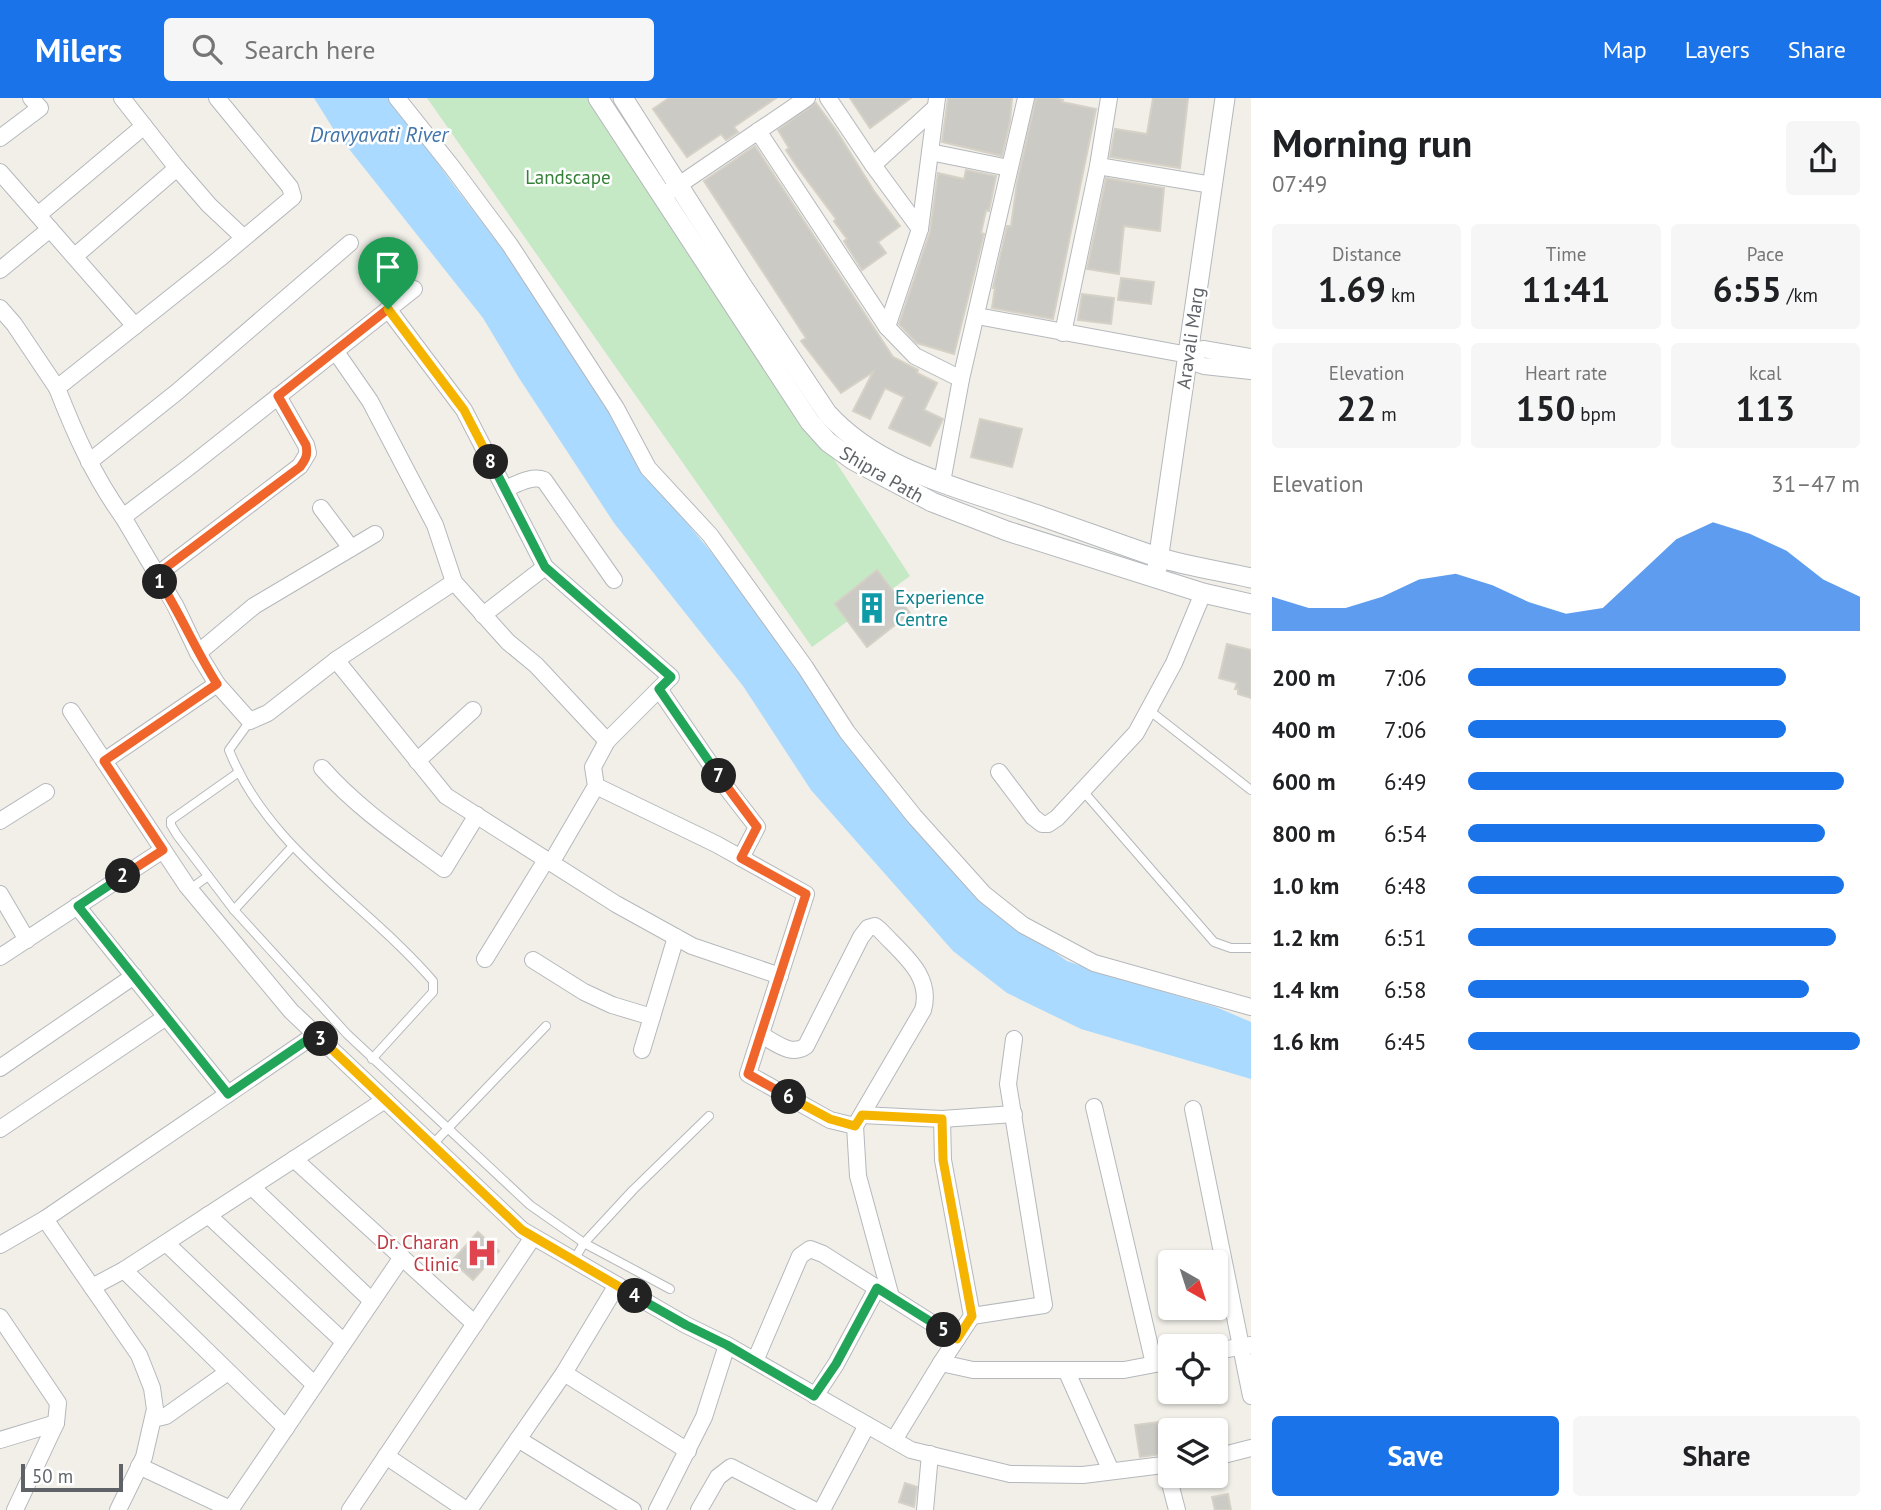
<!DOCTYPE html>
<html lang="en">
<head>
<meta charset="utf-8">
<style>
	:root { --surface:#fff; --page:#f6f6f6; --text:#202124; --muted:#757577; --accent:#1a73e8 }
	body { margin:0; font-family:"PT Sans",sans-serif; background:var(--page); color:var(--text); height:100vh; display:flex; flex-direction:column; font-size:26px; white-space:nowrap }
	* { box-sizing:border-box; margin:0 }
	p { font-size:23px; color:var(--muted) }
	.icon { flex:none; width:38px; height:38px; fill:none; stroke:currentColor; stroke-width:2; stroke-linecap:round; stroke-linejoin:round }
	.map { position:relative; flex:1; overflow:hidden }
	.details { display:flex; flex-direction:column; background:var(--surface); width:630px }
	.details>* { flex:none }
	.needle { width:46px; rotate:141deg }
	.fabs { position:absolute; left:1158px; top:1152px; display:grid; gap:14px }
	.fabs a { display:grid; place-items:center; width:70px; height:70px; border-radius:7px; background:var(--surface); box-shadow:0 2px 5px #0004; font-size:35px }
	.scale { position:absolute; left:21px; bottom:18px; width:102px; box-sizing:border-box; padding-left:7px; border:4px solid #5f6368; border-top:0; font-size:19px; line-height:24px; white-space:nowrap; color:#5f6368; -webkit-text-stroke:5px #fff; paint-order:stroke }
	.pin { position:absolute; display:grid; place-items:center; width:60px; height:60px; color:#fff; margin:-72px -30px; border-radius:50% 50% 50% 0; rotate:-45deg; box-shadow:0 0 7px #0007 }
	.pin .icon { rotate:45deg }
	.km { position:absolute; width:35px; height:35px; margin:-18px; border-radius:50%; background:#222; color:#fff; font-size:19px; line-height:35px; text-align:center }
	.round { display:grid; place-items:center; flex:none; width:74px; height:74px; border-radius:7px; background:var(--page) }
	.overview { display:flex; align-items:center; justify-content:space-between; height:119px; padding:0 21px }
	h1 { font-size:38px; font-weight:800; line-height:52px }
	.stats { display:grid; grid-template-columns:repeat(3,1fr); gap:10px; height:119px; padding:7px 21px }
	.stats div { display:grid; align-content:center; border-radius:7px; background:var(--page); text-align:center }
	.stats b { font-size:35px; font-weight:800 }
	.stats small { font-size:19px; font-weight:400 }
	.stats p { font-size:19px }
	.chart { height:196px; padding:14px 21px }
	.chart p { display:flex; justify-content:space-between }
	.chart svg { width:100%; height:126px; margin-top:7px; fill:var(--accent); opacity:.7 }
	.primary-button { display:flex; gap:14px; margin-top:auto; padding:14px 21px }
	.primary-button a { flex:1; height:80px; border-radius:7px; background:var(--accent); color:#fff; font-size:28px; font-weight:800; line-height:80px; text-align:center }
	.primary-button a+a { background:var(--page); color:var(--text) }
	ul { padding:0 21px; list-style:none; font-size:23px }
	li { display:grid; grid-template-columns:112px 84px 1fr; align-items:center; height:52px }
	li i { height:18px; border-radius:9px; background:var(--accent) }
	header { display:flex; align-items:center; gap:42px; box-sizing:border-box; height:98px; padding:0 35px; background:var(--accent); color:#fff }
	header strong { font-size:33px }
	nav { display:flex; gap:38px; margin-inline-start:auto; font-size:24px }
	.search { width:490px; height:63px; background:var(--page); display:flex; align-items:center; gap:18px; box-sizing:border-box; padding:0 24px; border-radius:7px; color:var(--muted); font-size:26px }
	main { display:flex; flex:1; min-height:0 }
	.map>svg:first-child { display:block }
	.green { fill:#c5e8c5 }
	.water { fill:#aadaff }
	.building { fill:#cccac5; stroke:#d6d1c6; stroke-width:2 }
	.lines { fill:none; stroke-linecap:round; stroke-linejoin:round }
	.service-casing { stroke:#b5b8bc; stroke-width:10 }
	.minor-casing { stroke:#b5b8bc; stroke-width:18 }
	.tertiary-casing { stroke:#b5b8bc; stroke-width:21 }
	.service { stroke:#fff; stroke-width:8 }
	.minor { stroke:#fff; stroke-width:16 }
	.tertiary { stroke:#fff; stroke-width:19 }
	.split-1-casing { stroke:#fff; stroke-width:14 }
	.split-2-casing { stroke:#fff; stroke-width:14 }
	.split-3-casing { stroke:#fff; stroke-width:14 }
	.split-4-casing { stroke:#fff; stroke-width:14 }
	.split-5-casing { stroke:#fff; stroke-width:14 }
	.split-6-casing { stroke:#fff; stroke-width:14 }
	.split-7-casing { stroke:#fff; stroke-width:14 }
	.split-8-casing { stroke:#fff; stroke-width:14 }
	.split-9-casing { stroke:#fff; stroke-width:14 }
	.split-1 { stroke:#f0652b; stroke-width:9 }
	.split-2 { stroke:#f0652b; stroke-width:9 }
	.split-3 { stroke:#22a559; stroke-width:9 }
	.split-4 { stroke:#f5b400; stroke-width:9 }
	.split-5 { stroke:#22a559; stroke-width:9 }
	.split-6 { stroke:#f5b400; stroke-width:9 }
	.split-7 { stroke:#f0652b; stroke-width:9 }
	.split-8 { stroke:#22a559; stroke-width:9 }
	.split-9 { stroke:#f5b400; stroke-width:9 }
	.labels { text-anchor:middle; stroke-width:5; stroke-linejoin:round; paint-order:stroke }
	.park-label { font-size:19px; fill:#348238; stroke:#fff }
	.street-label { font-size:19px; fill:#5f6368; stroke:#fff }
	.culture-label { font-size:19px; fill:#0d838f; stroke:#fff; text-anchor:start }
	.health-label { font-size:19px; fill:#be3a42; stroke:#fff; text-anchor:end }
	.water-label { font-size:21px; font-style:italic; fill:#4174aa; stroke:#fff }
</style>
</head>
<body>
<header>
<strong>Milers</strong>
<div class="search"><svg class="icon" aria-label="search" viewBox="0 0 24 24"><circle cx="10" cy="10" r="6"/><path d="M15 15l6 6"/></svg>Search here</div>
<nav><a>Map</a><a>Layers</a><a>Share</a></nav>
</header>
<main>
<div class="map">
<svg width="1251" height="1412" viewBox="0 0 1251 1412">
	<rect width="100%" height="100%" fill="#f1efe8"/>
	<polygon class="green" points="427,0 599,0 910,478 812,549"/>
	<polygon class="water" points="314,0 391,0 455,89 537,195 667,401 771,526 1001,816 1067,863 1110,878 1216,909 1251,924 1251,981 1081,931 1007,895 953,853 811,692 743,588 614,425 519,280 483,220 334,32"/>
	<g class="building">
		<polygon points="669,0 776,0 734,29 738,34 726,42 721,36 687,59 653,11"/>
		<polygon points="850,0 911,0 870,30"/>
		<polygon points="948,0 1012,0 1010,23 1002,58 942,44"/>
		<polygon points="1036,0 1054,0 1063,2 1062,4 1096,11 1053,221 992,210 995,190 993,190 1007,128 1011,128 1017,85"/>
		<polygon points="1153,0 1188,0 1180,70 1110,59 1115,31 1147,36"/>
		<polygon points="816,5 836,32 874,93 900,128 878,144 886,155 862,172 844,143 847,141 834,123 836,121 798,70 786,52 789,50 778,32"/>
		<polygon points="755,48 893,259 918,272 917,275 937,285 924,312 943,321 930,348 889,330 904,299 885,290 870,321 853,313 873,274 841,295 801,243 806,240 704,83"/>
		<polygon points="966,72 996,78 989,113 986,112 981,135 984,136 954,256 917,245 899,226 930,134 938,75 964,81"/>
		<polygon points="1106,80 1164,90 1160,133 1124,128 1119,176 1087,171"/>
		<polygon points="1121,180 1154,184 1151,206 1118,202"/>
		<polygon points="1082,196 1114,200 1111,226 1078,222"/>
		<polygon points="980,321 1022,331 1012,369 971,359"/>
		<polygon points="877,472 910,515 867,549 835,506"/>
		<polygon points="1227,546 1251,552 1251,600 1238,596 1238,591 1235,591 1237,585 1219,580"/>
		<polygon points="478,1134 499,1153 473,1182 452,1163"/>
		<polygon points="1158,1324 1163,1356 1140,1359 1135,1327"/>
		<polygon points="905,1385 917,1389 914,1409 899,1404"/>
		<polygon points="1228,1396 1231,1412 1215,1412 1212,1399"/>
	</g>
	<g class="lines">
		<defs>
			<g id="service">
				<polyline points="1150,613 1251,692"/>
				<path d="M250,623L229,652C268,751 366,805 433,883V894L372,961"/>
				<polyline points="239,674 171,722 171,727 177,737 234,812 347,936 530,1107 584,1145 670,1191"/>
				<polyline points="1083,693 1214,844 1231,850 1251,850"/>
				<polyline points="189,792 208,778"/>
				<polyline points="234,812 292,749"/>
				<polyline points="432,1047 546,928"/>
				<polyline points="574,1162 584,1145 633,1092 709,1018"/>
			</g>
			<g id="minor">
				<polyline points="122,0 177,70"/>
				<polyline points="397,0 452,69 510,147 616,310 648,370 710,437 805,569 847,634 914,718 984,796 1023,827 1094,865 1251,909"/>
				<polyline points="828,0 873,67"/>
				<polyline points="758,33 887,229 915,258 961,281"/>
				<polyline points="0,40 40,10 31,0"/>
				<polyline points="930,54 1009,70"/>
				<polyline points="1098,68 1212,87"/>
				<polyline points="0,74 50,131 0,172"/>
				<polyline points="670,93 807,0"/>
				<polyline points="38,117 144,28"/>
				<polyline points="50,131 135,228"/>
				<polyline points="920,131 873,67 935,10"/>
				<polyline points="75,158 177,70 209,107 243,139"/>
				<polyline points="414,191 189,369 123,419 175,507 198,555 217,586 250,623 268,615 336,562 454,484"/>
				<polyline points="0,210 14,226 57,290"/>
				<polyline points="388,211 464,312 545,469 671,579 607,643"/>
				<polyline points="977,218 1194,258"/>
				<polyline points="887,229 920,131 937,0"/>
				<polyline points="1063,235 1098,68 1109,0"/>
				<polyline points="336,254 370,303 435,427 454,484 508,544 536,567 607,643 593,669 596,688 551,765"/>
				<polyline points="1251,259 1203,251 1198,253 1194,258 1198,266 1204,268 1251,273"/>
				<polyline points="89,364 177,294 350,145"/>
				<polyline points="942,384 961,281 1026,0"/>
				<path d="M505,391C517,386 532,377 544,382L614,482"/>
				<polyline points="321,410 351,450"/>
				<path d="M123,419C94,379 75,336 57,290L219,161L293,99L290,89L217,0"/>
				<polyline points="157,477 300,368 308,355 306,347 278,298"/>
				<polyline points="483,517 545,469"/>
				<polyline points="198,555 254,508 375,436"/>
				<polyline points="336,562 446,698 616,806 692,848 780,878"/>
				<polyline points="659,591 726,689 757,729 741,760"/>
				<polyline points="71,613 187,788 291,913 522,1132 686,1227 727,1247 911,1352 1010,1376 1083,1377 1171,1366"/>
				<polyline points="104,663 217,586"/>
				<polyline points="417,663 473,612"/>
				<path d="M322,670C357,710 402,740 444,771L477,717"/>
				<polyline points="999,674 1033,719 1042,726 1048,726 1057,720 1136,635 1174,565 1203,495"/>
				<polyline points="596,688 716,746 806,796 748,976 830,1022 855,1028 858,1078 891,1199"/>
				<polyline points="0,723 46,694"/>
				<polyline points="0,796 27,842"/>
				<polyline points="77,808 228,996"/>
				<polyline points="0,859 163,752"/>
				<polyline points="485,861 546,762"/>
				<polyline points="533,862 584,894 612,907 652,919"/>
				<path d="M761,937C775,944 791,959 806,948L861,839L868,830L875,828L880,832C901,855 933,877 923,912L855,1028"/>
				<polyline points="642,952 676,839"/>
				<polyline points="0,970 134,878"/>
				<polyline points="1094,1009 1154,1266"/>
				<polyline points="1193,1011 1251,1298"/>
				<polyline points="862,1017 942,1021 1014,1016"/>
				<polyline points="0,1031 166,919"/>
				<polyline points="294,1061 475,1226"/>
				<polyline points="252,1089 372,1203"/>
				<polyline points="208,1117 344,1244"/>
				<polyline points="45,1121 139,1257 152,1290 155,1311 144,1359 118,1412"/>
				<polyline points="166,1145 315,1287"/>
				<polyline points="0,1147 45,1121 316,936"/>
				<polyline points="124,1172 286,1330"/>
				<polyline points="92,1189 124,1172 385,1002"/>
				<polyline points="972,1218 1044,1207 1008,986 1014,941"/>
				<polyline points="0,1219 58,1305 56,1325 15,1412"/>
				<polyline points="1216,1253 1251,1247"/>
				<polyline points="755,1263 800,1158 810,1151 823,1156 957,1241"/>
				<polyline points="941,1265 972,1218 943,1062 942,1021"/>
				<polyline points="1066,1272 1111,1373"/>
				<polyline points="564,1275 688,1353"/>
				<polyline points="815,1298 836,1266 877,1190"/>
				<polyline points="153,1321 166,1318 228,1274"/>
				<polyline points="518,1341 633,1412"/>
				<polyline points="0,1342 56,1325"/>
				<polyline points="894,1342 941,1265 973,1272 1124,1272 1171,1263"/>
				<polyline points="386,1358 466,1412"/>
				<polyline points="1216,1359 1251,1350"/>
				<polyline points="1165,1366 1177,1412"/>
				<polyline points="139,1368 230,1411"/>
				<polyline points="230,1412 402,1159"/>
				<polyline points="350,1412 533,1139"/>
				<polyline points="469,1412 564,1275 617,1187"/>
				<polyline points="657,1412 704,1319 727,1247"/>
				<polyline points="699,1412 718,1379 731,1369 814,1412"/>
				<polyline points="822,1412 867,1327"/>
				<polyline points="925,1412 930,1356"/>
			</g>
			<g id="tertiary">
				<polyline points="598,0 810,324 828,344 853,362 932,404 1007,433 1203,495 1251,506"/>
				<path d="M623,0L741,186L827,315C877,371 956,389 1026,413C1070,428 1113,444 1157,459C1187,468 1220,473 1251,480"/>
				<polyline points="1157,470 1225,0"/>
			</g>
		</defs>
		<use href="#service" class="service-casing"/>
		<use href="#minor" class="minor-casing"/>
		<use href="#tertiary" class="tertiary-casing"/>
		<use href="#service" class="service"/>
		<use href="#minor" class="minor"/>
		<use href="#tertiary" class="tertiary"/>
	</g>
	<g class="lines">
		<defs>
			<path id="split-1" d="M160,484L156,477L300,369C306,361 308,357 306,347L278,298L388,211"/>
			<path id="split-2" d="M123,778L163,752L104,663L217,586C196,553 181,517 160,484"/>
			<polyline id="split-3" points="123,778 78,808 228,996 316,936 321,941"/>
			<polyline id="split-4" points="321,941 522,1132 635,1198"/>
			<polyline id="split-5" points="635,1198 686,1227 727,1247 814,1298 836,1266 877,1190 944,1232"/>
			<polyline id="split-6" points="789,999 830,1021 855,1028 862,1017 942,1021 943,1062 972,1218 957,1241 944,1232"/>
			<polyline id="split-7" points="719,678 757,729 741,760 806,796 748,976 789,999"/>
			<polyline id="split-8" points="491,364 545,469 671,579 659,591 719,678"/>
			<polyline id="split-9" points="388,211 464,312 491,364"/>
		</defs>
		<use href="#split-1" class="split-1-casing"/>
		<use href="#split-2" class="split-2-casing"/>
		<use href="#split-3" class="split-3-casing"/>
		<use href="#split-4" class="split-4-casing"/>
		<use href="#split-5" class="split-5-casing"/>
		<use href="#split-6" class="split-6-casing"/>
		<use href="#split-7" class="split-7-casing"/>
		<use href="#split-8" class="split-8-casing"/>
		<use href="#split-9" class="split-9-casing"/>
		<use href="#split-1" class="split-1"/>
		<use href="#split-2" class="split-2"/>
		<use href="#split-3" class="split-3"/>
		<use href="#split-4" class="split-4"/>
		<use href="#split-5" class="split-5"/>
		<use href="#split-6" class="split-6"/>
		<use href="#split-7" class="split-7"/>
		<use href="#split-8" class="split-8"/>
		<use href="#split-9" class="split-9"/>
	</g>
	<defs>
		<symbol id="building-bare" viewBox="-9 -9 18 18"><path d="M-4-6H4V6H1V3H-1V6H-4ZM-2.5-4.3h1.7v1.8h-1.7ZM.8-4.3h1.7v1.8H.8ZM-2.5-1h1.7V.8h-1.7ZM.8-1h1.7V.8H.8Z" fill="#0f9aa8" stroke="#fff" stroke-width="2.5" paint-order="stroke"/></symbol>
		<symbol id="hospital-bare" viewBox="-9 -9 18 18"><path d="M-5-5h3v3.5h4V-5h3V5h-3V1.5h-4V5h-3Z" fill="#e0444e" stroke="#fff" stroke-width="2.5" paint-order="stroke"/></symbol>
	</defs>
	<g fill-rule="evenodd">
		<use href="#building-bare" x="850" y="488" width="44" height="44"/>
		<use href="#hospital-bare" x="460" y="1133" width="44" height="44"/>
	</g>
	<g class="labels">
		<g class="park-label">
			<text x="568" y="86">Landscape</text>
		</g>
		<g class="street-label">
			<text transform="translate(1190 240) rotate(-82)" y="7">Aravali Marg</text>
			<text transform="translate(882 376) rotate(30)" y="7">Shipra Path</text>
		</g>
		<g class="culture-label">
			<text x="895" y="506">Experience<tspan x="895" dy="22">Centre</tspan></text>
		</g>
		<g class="health-label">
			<text x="459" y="1151">Dr. Charan<tspan x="459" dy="22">Clinic</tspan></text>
		</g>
		<g class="water-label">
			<text x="379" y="44">Dravyavati River</text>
		</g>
	</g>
</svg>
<div class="fabs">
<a><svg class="needle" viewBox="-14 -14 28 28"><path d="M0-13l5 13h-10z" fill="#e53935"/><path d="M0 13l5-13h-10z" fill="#757577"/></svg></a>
<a><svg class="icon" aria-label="locate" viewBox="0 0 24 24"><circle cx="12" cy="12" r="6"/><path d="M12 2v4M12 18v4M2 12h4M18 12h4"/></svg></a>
<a><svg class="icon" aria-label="layers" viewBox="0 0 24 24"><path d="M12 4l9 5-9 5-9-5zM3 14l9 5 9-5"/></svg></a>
</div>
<div class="scale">50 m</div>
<div class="pin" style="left:388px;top:211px;background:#1e9e55"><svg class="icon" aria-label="arrive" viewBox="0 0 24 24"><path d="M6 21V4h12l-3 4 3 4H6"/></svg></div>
<b class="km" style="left:160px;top:484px">1</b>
<b class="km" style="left:123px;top:778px">2</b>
<b class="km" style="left:321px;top:941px">3</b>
<b class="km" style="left:635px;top:1198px">4</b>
<b class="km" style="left:944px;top:1232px">5</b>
<b class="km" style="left:789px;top:999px">6</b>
<b class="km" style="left:719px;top:678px">7</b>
<b class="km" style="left:491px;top:364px">8</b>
</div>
<section class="details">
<div class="overview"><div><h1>Morning run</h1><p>07:49</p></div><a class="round"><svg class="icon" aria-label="share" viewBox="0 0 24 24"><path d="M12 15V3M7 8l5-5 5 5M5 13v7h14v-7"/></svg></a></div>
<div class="stats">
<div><p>Distance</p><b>1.69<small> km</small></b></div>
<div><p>Time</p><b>11:41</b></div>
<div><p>Pace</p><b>6:55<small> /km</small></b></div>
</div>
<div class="stats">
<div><p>Elevation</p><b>22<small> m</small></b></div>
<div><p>Heart rate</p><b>150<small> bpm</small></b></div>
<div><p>kcal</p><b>113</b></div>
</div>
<div class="chart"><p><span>Elevation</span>31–47 m</p>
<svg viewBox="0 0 160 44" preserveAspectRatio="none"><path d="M0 44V32L10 36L20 36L30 32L40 26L50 24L60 28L70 34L80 38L90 36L100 24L110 12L120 6L130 10L140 16L150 26L160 32V44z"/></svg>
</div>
<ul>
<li><b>200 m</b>7:06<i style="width:81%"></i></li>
<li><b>400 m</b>7:06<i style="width:81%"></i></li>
<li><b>600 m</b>6:49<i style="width:96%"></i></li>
<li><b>800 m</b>6:54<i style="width:91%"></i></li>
<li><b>1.0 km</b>6:48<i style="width:96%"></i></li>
<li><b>1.2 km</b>6:51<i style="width:94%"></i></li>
<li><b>1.4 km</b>6:58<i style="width:87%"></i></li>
<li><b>1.6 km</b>6:45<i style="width:100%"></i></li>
</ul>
<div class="primary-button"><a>Save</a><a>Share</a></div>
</section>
</main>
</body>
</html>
